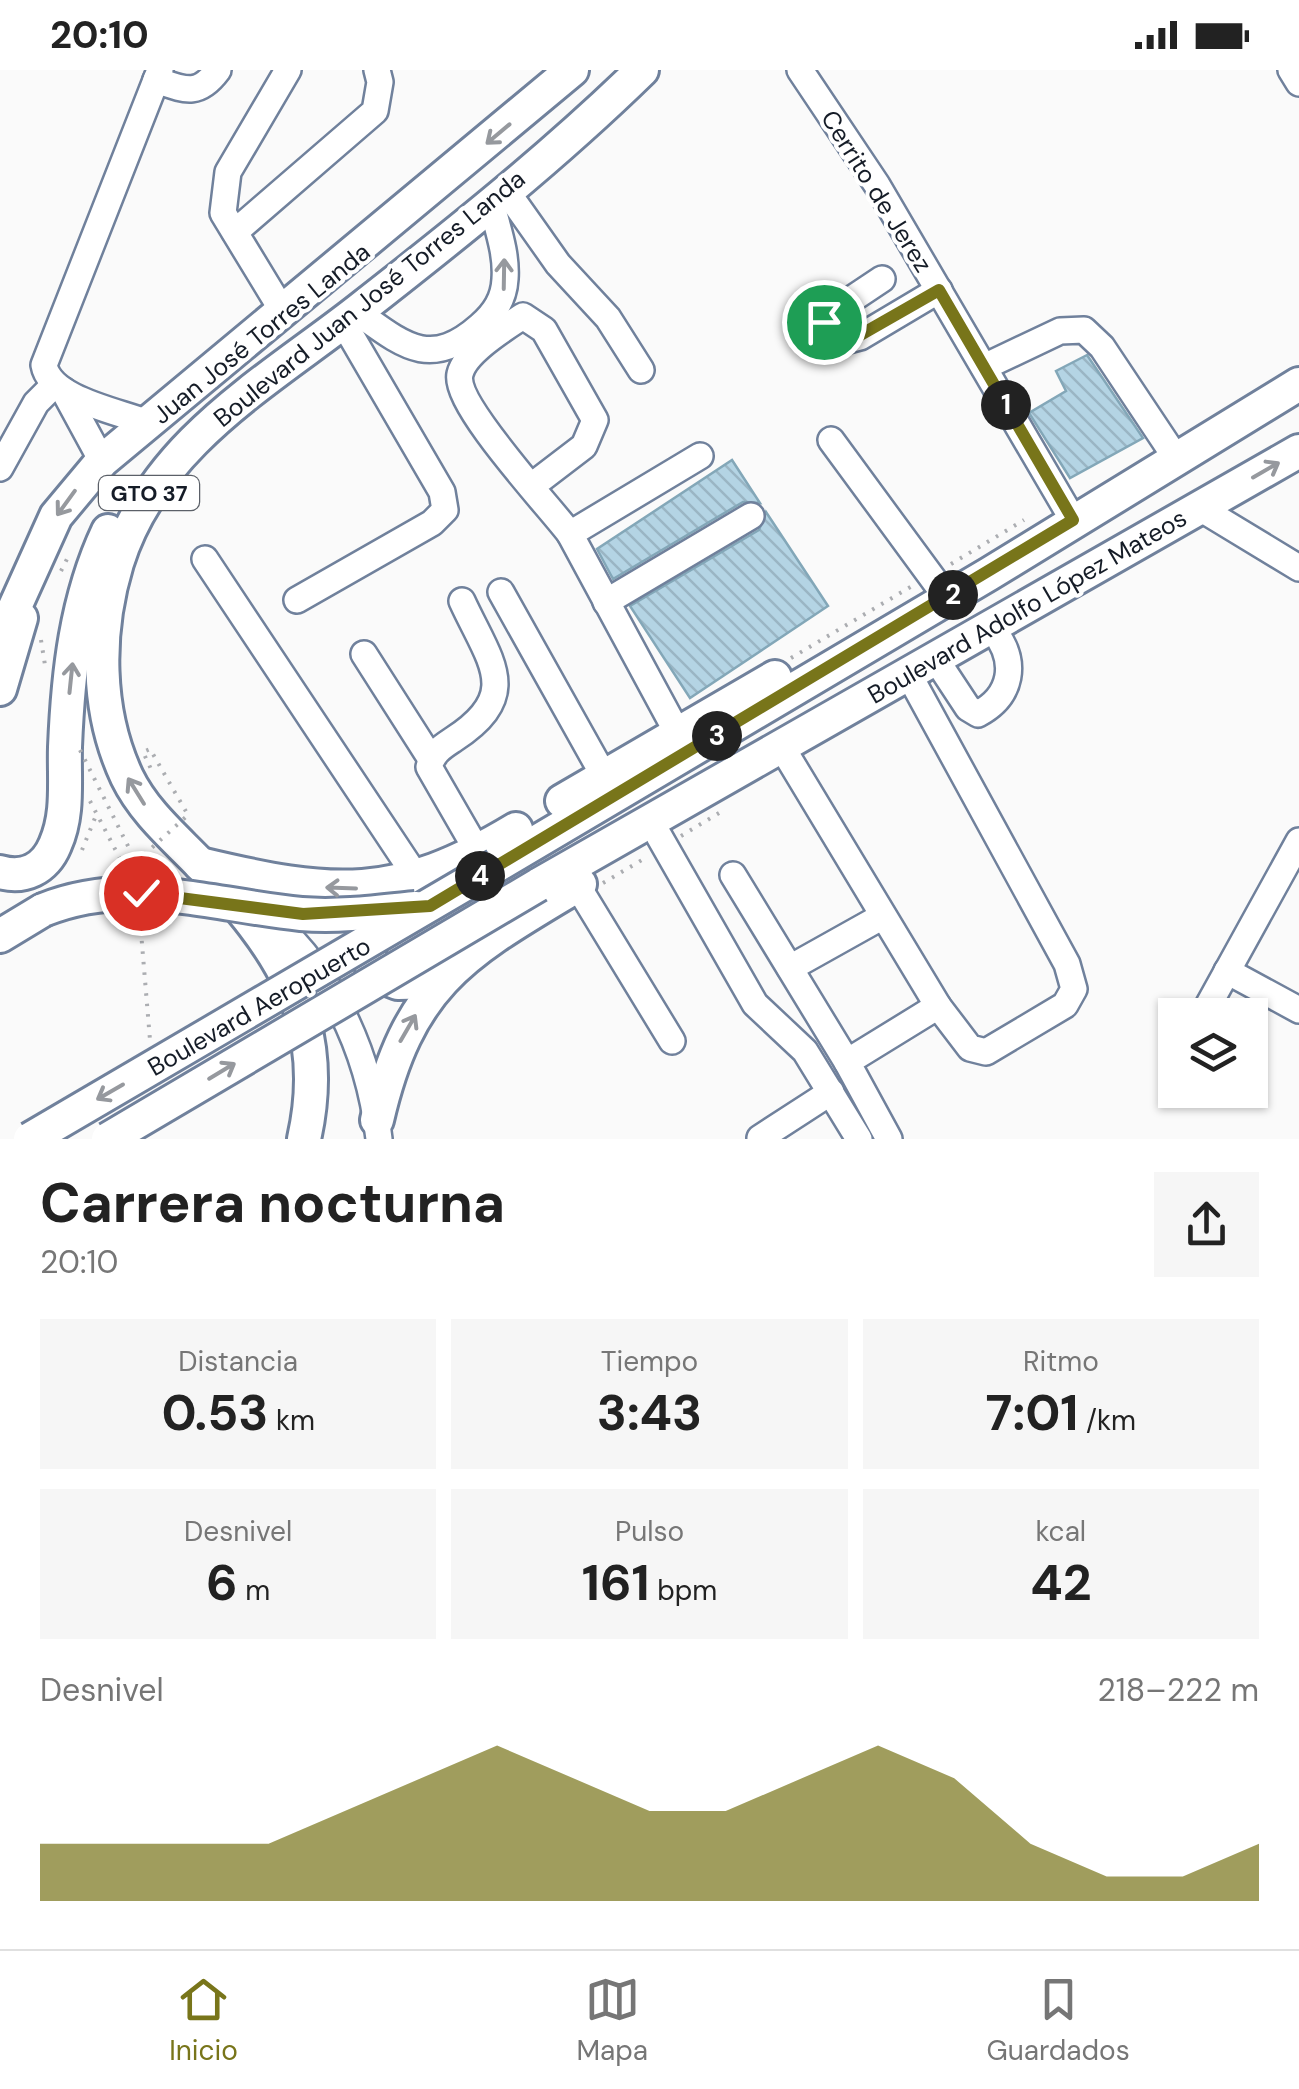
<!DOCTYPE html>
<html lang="es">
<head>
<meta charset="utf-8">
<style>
	:root { --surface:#fff; --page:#f6f6f6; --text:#222; --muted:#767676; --line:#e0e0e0; --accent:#78751a }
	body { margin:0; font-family:"DM Sans",sans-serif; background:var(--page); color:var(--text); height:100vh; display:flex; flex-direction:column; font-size:38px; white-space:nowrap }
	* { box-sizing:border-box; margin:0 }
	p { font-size:32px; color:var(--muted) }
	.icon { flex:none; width:55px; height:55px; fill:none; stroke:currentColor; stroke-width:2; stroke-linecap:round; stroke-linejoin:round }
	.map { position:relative; height:1069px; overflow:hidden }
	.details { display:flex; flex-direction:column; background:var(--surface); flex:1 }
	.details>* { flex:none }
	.buttons { position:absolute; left:1158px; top:928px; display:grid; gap:20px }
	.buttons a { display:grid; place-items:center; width:110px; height:110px; border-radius:0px; background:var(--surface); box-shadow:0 2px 8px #0004; font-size:50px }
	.pin { position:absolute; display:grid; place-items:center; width:85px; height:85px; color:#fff; margin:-42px; border:5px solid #fff; border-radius:50%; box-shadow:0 2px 10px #0007 }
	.km { position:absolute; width:50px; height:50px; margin:-25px; border-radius:50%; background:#222; color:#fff; font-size:28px; line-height:50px; text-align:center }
	.round { display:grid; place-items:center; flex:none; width:105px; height:105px; border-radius:0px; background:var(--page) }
	.summary { display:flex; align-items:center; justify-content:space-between; height:170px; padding:0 40px }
	h1 { font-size:55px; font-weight:700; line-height:75px }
	.metrics { display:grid; grid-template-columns:repeat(3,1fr); gap:15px; height:170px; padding:10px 40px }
	.metrics div { display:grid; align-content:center; border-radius:0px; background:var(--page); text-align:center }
	.metrics b { font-size:50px; font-weight:700 }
	.metrics small { font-size:28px; font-weight:400 }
	.metrics p { font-size:28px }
	.chart { height:280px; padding:20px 40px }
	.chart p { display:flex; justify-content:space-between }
	.chart svg { width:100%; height:180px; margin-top:10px; fill:var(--accent); opacity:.7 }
	.status { display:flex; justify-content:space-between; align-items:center; height:70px; padding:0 50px; background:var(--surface); direction:ltr }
	.status svg { height:28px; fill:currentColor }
	.dock { display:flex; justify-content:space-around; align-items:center; height:140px; border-top:2px solid var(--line); background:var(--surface); font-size:28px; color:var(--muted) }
	.dock a { display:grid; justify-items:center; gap:5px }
	.dock .active { color:var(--accent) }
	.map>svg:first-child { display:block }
	.building { fill:url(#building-back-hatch); stroke:#83a7b8; stroke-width:2.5 }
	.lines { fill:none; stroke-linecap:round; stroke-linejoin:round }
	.minor-casing { stroke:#70819c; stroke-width:30 }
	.major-casing { stroke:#70819c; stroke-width:38 }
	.path { stroke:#abadb1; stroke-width:4; stroke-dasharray:2.5 8; stroke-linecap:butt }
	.minor { stroke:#fff; stroke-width:25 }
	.major { stroke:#fff; stroke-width:32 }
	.major-bridge-casing { stroke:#70819c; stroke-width:38; stroke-linecap:butt }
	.path-bridge { stroke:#abadb1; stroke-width:4; stroke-dasharray:2.5 8; stroke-linecap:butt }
	.major-bridge { stroke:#fff; stroke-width:32 }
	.oneway { stroke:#96999e }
	.route-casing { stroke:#fff; stroke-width:20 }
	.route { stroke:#78751a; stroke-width:12 }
	.labels { text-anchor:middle; stroke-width:8; stroke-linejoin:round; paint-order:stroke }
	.shield { fill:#fff; stroke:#5b6068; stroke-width:2.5 }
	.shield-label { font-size:22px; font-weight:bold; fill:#151c27 }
	.street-label { font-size:25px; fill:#151c27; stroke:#fff }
</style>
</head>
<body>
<div class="status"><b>20:10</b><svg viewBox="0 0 49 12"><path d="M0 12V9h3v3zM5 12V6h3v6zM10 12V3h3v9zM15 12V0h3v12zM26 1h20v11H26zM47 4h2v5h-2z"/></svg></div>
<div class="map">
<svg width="1299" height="1069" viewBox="0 0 1299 1069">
	<defs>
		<pattern id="building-back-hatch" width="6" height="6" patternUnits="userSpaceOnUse" patternTransform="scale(2.5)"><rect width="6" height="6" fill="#b4d4e4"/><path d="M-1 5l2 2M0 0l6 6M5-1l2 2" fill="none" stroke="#9ab5c4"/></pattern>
	</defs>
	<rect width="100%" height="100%" fill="#fafafa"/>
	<g class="building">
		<polygon points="1087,285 1143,368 1070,408 1029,343 1066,321 1056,301"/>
		<polygon points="732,390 760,433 743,432 613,509 597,479"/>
		<polygon points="766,442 828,536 690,628 630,536 759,460"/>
	</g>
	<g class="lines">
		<defs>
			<g id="minor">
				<polyline points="800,0 877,115 1073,450"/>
				<polyline points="1291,0 1299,13"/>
				<path d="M156,10C185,20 198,27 218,0"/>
				<polyline points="505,119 558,194 608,248 641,300"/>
				<polyline points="235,162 375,41 380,12 377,0"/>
				<polyline points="882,209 825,247 831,269 837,273 860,267 939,220"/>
				<polyline points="282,240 223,143 228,102 288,0"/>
				<path d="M357,242C403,275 430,300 480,256C495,243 504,229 505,209C507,183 497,157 491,132"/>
				<polyline points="984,297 1060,261 1084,260 1102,277 1176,388"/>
				<polyline points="64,321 102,391"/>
				<path d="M145,352C117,341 50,329 44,295L160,0"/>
				<polyline points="831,370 939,517"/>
				<polyline points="0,398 36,333 54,315"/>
				<path d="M533,415L584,376L595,350L544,260L523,246C505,258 465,282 460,304C453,334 549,436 570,464"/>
				<polyline points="1200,438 1299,498"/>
				<polyline points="205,489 417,808"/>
				<polyline points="501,522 604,706"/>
				<polyline points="297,530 432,453 445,440 442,422 343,252"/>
				<path d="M462,531C490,592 523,624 454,669C442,677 433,682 429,697L478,782"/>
				<polyline points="606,532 751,446"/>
				<polyline points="364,584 431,689"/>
				<path d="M941,597L968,638L978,644C1012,626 1018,592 994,561"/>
				<polyline points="677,662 570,464 700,386"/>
				<polyline points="789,689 938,936"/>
				<polyline points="659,766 755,934 805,981 859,1069"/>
				<polyline points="733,805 847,992"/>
				<polyline points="577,815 672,971"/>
				<path d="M256,837C329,893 369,980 379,1069"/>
				<polyline points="790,898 883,846"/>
				<polyline points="1227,901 1299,940"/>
				<polyline points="1203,945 1299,771"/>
				<polyline points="760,1068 831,1022"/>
				<polyline points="889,1069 847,992 938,936 970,978 986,982 1065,935 1074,919 1067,894 914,614"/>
			</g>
			<g id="major">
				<polyline points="0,570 56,446 102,391 572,0"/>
				<polyline points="0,619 21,548"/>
				<polyline points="562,731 775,607"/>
				<path d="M200,794C334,826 395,832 516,759"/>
				<polyline points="496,796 989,504 1299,314"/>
				<path d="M0,802C24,809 45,799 55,775C69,744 64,711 65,677C68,603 76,529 108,461"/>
				<polyline points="538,815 1299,381"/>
				<path d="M384,849C369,866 364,884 375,904L398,913L438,912"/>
				<polyline points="0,866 43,840"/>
				<path d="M377,1050C409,911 465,883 580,814"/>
				<path d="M304,1069C331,950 279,876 200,794C174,767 144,742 127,707C96,641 96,562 117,493C154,374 267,312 359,240C455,165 554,86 642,0"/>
			</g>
		</defs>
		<use href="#minor" class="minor-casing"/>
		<use href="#major" class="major-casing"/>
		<g class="path">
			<polyline points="951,494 1024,450"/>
			<polyline points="61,501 70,483"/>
			<polyline points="41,570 45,595"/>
			<polyline points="791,588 912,516"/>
			<polyline points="90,731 127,802"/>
			<polyline points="681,766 719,743"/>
			<polyline points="82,780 97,743"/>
			<polyline points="603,813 647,787"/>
			<polyline points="140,850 150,970"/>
		</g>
		<use href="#minor" class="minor"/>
		<use href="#major" class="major"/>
		<defs>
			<g id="major-bridge">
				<path d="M43,840C129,805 212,835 301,844C339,847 377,842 416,838"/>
				<polyline points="30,1069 496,796"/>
				<polyline points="108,1069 538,815"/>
			</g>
		</defs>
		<use href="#major-bridge" class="major-bridge-casing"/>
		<polyline class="path-bridge" points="80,680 136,792 188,745 150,679 143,682 151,699"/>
		<use href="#major-bridge" class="major-bridge"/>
	</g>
	<defs><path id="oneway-shaft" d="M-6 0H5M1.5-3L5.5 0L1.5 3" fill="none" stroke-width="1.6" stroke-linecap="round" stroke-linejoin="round" transform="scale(2.5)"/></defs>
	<g class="oneway">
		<use href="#oneway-shaft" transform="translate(498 64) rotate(140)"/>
		<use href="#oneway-shaft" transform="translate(504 204) rotate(-89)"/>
		<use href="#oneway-shaft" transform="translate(1266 400) rotate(-30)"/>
		<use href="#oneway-shaft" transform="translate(66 433) rotate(126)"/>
		<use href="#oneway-shaft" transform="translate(71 608) rotate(-84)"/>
		<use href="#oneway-shaft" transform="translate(136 721) rotate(-122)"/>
		<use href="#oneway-shaft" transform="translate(341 818) rotate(-178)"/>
		<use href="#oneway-shaft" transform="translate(408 958) rotate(-60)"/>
		<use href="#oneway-shaft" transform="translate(222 1001) rotate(-31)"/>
		<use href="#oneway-shaft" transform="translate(110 1022) rotate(150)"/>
	</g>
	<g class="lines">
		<defs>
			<polyline id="route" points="141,823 303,844 430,836 1073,450 939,220 848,272 830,270 824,252"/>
		</defs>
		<use href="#route" class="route-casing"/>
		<use href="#route" class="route"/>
	</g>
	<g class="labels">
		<rect class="shield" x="99" y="406" width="100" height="34" rx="8"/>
		<g class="shield-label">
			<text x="149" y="431">GTO 37</text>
		</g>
		<g class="street-label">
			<text transform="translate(877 121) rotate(58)" y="9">Cerrito de Jerez</text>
			<text transform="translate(369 228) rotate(-39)" y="9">Boulevard Juan José Torres Landa</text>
			<text transform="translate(261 263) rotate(-39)" y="9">Juan José Torres Landa</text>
			<text transform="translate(1027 536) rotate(-30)" y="9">Boulevard Adolfo López Mateos</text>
			<text transform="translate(259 936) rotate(-30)" y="9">Boulevard Aeropuerto</text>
		</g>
	</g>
</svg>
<div class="buttons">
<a><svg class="icon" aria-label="layers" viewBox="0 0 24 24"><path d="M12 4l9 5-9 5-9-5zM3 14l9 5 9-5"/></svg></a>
</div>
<div class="pin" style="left:824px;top:252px;background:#1e9e55"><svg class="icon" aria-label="arrive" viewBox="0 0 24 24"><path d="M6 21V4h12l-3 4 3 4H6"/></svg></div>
<div class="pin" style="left:141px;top:823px;background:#d93025"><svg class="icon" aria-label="check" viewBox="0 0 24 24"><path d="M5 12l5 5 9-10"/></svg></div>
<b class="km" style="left:1006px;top:335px">1</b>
<b class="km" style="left:953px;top:525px">2</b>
<b class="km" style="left:717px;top:666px">3</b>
<b class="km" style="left:480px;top:806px">4</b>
</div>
<section class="details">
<div class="summary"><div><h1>Carrera nocturna</h1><p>20:10</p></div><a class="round"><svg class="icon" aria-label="share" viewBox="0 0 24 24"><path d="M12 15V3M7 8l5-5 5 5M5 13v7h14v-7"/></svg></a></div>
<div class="metrics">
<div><p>Distancia</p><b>0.53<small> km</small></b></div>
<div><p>Tiempo</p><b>3:43</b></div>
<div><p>Ritmo</p><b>7:01<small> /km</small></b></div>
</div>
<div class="metrics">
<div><p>Desnivel</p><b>6<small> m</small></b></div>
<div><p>Pulso</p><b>161<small> bpm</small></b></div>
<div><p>kcal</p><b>42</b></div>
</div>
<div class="chart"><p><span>Desnivel</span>218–222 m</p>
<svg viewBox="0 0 160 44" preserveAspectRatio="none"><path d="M0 44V30L10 30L20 30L30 30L40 22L50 14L60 6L70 14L80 22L90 22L100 14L110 6L120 14L130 30L140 38L150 38L160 30V44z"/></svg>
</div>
</section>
<nav class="dock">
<a class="active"><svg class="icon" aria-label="home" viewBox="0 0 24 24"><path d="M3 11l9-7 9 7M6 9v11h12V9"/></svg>Inicio</a>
<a><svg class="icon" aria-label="map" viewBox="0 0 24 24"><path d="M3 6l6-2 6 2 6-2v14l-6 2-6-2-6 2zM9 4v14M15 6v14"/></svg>Mapa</a>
<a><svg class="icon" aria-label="saved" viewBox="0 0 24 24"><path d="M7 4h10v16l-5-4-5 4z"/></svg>Guardados</a>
</nav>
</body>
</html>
